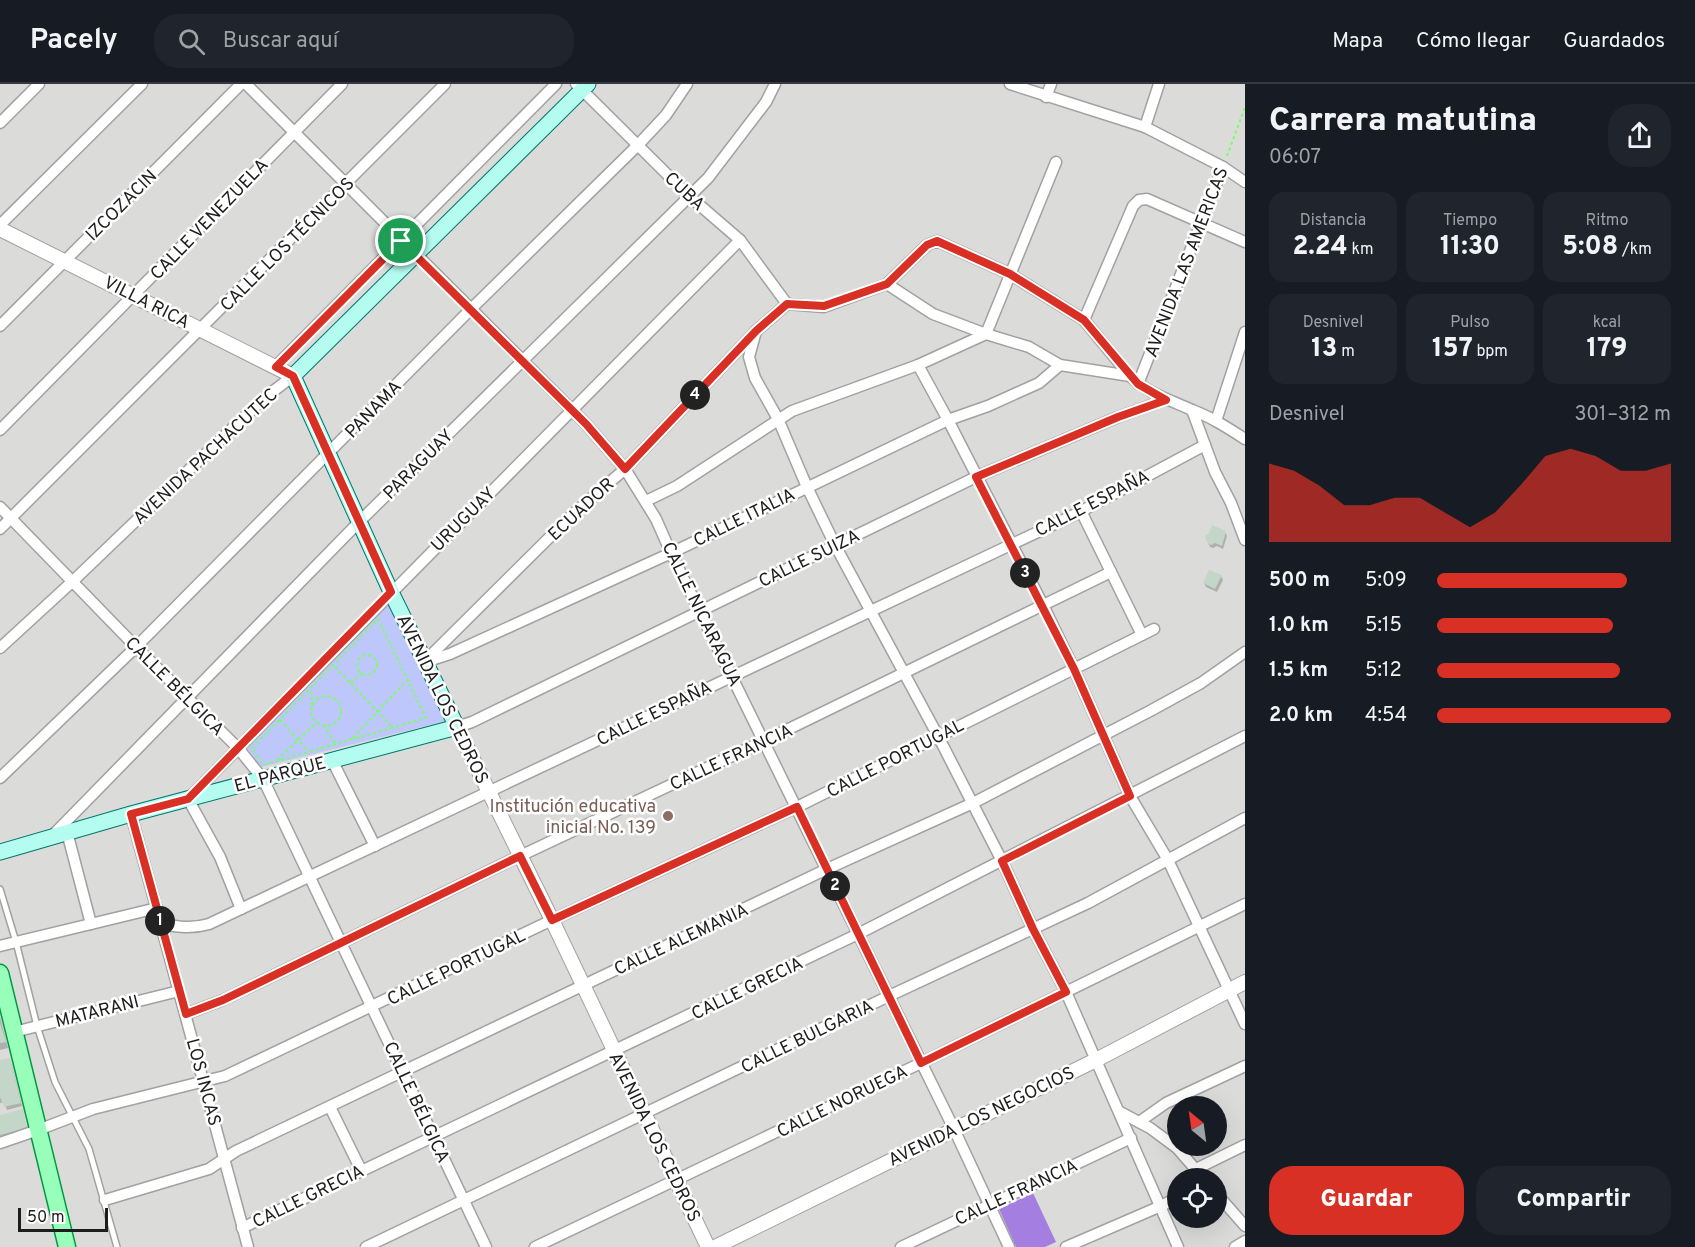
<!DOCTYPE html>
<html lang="es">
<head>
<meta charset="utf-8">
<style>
	:root { --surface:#171b24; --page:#20242c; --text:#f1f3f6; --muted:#9ea1a6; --line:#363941; --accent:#d93025 }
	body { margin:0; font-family:Overpass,sans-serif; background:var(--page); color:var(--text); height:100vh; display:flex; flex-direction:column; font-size:22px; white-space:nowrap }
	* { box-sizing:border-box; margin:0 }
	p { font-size:20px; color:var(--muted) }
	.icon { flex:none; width:33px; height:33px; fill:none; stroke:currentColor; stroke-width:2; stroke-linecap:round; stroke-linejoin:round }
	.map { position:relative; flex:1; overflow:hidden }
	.drawer { display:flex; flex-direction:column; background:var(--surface); width:450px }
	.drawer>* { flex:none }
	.needle { width:39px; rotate:331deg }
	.controls { position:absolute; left:1167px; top:1012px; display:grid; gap:12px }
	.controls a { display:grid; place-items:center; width:60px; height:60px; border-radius:50%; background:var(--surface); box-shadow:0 6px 24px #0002; font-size:30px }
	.scale { position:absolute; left:18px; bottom:15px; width:90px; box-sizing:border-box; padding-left:6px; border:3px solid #1d1d1d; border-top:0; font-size:16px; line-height:21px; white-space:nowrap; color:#1d1d1d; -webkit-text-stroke:4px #fff; paint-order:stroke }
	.pin { position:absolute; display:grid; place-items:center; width:51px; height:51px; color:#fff; margin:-26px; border:3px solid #fff; border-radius:50%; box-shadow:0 2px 6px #0007 }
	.km { position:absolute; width:30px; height:30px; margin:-15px; border-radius:50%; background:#222; color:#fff; font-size:16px; line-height:30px; text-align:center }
	.round { display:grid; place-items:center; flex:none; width:63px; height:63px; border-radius:24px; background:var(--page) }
	.headline { display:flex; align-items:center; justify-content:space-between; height:102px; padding:0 24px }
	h1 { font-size:33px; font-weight:800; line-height:45px }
	.stats { display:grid; grid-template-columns:repeat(3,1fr); gap:9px; height:102px; padding:6px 24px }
	.stats div { display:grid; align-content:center; border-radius:15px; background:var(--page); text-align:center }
	.stats b { font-size:26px; font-weight:800 }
	.stats small { font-size:16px; font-weight:400 }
	.stats p { font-size:16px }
	.chart { height:168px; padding:12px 24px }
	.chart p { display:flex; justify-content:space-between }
	.chart svg { width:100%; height:108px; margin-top:6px; fill:var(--accent); opacity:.7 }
	.button { display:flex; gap:12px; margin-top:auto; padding:12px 24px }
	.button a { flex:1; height:69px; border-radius:24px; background:var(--accent); color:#fff; font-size:24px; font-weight:800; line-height:69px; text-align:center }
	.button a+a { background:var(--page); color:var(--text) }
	ul { padding:0 24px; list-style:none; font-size:20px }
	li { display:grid; grid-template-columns:96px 72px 1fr; align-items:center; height:45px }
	li i { height:15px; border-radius:8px; background:var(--accent) }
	header { display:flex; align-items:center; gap:36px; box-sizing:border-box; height:84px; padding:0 30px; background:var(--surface); border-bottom:2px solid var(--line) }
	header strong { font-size:28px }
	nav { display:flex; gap:33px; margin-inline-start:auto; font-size:21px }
	.search { width:420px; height:54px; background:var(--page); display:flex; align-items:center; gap:15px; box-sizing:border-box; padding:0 21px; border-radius:24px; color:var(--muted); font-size:22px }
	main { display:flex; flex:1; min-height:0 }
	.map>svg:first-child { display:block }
	.residential { fill:#dbdcda; fill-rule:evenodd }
	.park { fill:#bec7fb }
	.pitch { fill:#a47ee1 }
	.shadow { fill:#0003 }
	.building { fill:#c3d6c7 }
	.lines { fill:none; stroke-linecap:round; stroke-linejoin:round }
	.service-casing { stroke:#a1a1a1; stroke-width:8 }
	.minor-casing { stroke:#a1a1a1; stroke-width:13 }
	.tertiary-casing { stroke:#a1a1a1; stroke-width:16 }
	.secondary-casing { stroke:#01786a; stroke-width:17 }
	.primary-casing { stroke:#009743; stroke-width:19 }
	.path { stroke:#77ff64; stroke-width:2; stroke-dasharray:3 3; stroke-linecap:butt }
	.service { stroke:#fff; stroke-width:5 }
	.minor { stroke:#fff; stroke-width:10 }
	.tertiary { stroke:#fff; stroke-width:14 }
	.secondary { stroke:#b4fcef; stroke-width:15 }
	.primary { stroke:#98ffbb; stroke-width:16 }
	.route-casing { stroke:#fff; stroke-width:12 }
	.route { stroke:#d93025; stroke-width:8 }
	.education-dot { fill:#8d6e63; stroke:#fff; stroke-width:2 }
	.labels { text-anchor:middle; stroke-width:5; stroke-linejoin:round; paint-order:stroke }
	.street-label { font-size:18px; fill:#1d1d1d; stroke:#fff }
	.education-label { font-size:18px; fill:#785e54; stroke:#fff; text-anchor:end }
</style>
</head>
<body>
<header>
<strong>Pacely</strong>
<div class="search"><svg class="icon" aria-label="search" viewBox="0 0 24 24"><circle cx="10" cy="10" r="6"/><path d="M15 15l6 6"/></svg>Buscar aquí</div>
<nav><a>Mapa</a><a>Cómo llegar</a><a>Guardados</a></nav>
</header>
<main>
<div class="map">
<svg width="1245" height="1163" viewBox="0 0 1245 1163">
	<rect width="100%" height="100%" fill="#e3efe8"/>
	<path class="residential" d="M0,0H1245V1163H0ZM1178,1023H1216V1062H1178ZM1178,1095H1216V1134H1178Z"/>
	<polygon class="park" points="390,516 446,637 261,683 245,661"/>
	<polygon class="pitch" points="1033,1109 1056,1158 1045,1163 1016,1163 999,1125"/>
	<g class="shadow">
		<polygon points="1225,448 1227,452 1223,465 1217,462 1213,464 1210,463 1208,459"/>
		<polygon points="1221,492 1223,496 1217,508 1206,503 1204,499"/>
		<polygon points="0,933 8,964 0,966"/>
		<polygon points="9,976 12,981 22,1022 7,1026 4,1018 0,1019 0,978"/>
		<polygon points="22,1027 29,1050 0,1057 0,1033"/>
	</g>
	<g class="building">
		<polygon points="1212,441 1226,447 1222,462 1215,459 1211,461 1207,459 1205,452 1209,449"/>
		<polygon points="1209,486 1222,491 1215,505 1203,499"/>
		<polygon points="0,939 6,958 0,959"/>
		<polygon points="10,974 21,1019 4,1023 0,1013 0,976"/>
		<polygon points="23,1025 27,1044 0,1051 0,1031"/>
	</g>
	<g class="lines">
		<defs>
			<polyline id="service" points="0,805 16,858 37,942 55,998 89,1065 117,1163"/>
			<g id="minor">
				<polyline points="246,0 586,340 625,385 656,435 671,469 954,1045 1009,1163"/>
				<polyline points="576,0 689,112 740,156 787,220"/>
				<polyline points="1010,0 1145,43 1223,83 1245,98"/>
				<polyline points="1046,13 1051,0"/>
				<polyline points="0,39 39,0"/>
				<polyline points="1145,43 1159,0"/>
				<polyline points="0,141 142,0"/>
				<path d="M887,200L933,230L986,250L1029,263L1060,281L1130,292C1147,309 1170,316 1192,326C1211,333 1228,344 1245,355"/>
				<polyline points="787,220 824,223 887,200 927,161 937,157 1010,190 1084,236 1130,292"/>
				<polyline points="1084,236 1133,122 1139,116 1147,115 1245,158"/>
				<polyline points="0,242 241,0"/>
				<polyline points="756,247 749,273 755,294 778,335 807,403 835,461 938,652 1002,777 1033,845 1066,908 1178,1163"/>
				<polyline points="918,281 948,336 1043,521 1074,585 1130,712 1168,776 1245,940"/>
				<polyline points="275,283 556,0"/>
				<polyline points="1138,300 1223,83"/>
				<polyline points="1192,326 1215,388 1231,419 1245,456"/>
				<polyline points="1216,337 1245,248"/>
				<polyline points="0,346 342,0"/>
				<polyline points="646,417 677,402 792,327 918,281 986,250 1056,78"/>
				<polyline points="0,423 136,563 238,664 263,695 486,1163"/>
				<polyline points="1081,427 1142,551"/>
				<polyline points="0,445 445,0"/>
				<polyline points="0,564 73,497 263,315 293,292"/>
				<polyline points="427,575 572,431 625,385 756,247 787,220"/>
				<polyline points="425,578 450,570 671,469 948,336 988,322 1039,299 1060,281"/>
				<polyline points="457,643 472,638 976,393 1118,333 1165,316"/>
				<polyline points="332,676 375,762"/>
				<polyline points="0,694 136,563 470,226 638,61 666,31 687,0"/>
				<polyline points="131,730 248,1163"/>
				<polyline points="67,748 91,840"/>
				<polyline points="53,751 359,438 708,94 766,18 775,0"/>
				<polyline points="241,825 220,773 188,715 740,156"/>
				<path d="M161,840C179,843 192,845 209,840L1078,429L1205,361"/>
				<polyline points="0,862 157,824"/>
				<polyline points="186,930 223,916 520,772 764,657 1111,488"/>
				<polyline points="14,948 179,907"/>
				<polyline points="330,1023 361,1086"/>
				<polyline points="1120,1028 1150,1044 1177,1064 1204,1095"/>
				<polyline points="1139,1038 1166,1019 1245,982"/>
				<polyline points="0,1059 38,1046 93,1025 225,992 552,836 797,723 1154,545"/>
				<polyline points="1196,1085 1245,1061"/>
				<polyline points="1216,1109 1245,1142"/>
				<polyline points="105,1116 209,1085 236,1067 827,785 973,719 1150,627 1201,599 1245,568"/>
				<polyline points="242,1144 858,850 1245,652"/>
				<polyline points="366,1163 889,912 1088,819 1245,734"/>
				<polyline points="535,1163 921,979 1245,820"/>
				<polyline points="901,1163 1131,1054"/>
				<polyline points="1066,1163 1161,1122 1178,1113"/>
				<polyline points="1235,1163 1245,1157"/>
			</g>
			<g id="tertiary">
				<polyline points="0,145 293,292"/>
				<polyline points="457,643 552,836 708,1163"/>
				<polyline points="715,1163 1096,976 1245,898"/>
			</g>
			<polyline id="secondary" points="0,768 131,730 457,643 391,508 293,292 588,0"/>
			<polyline id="primary" points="0,889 67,1163"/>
		</defs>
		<use href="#service" class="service-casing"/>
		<use href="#minor" class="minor-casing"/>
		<use href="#tertiary" class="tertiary-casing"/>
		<use href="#secondary" class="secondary-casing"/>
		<use href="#primary" class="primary-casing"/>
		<g class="path">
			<polyline points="1227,72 1245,23"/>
			<polygon points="378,535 426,634 263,681 252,664"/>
			<circle cx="367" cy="581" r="10"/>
			<polyline points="335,583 393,644"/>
			<polyline points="351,599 361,589"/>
			<polyline points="311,607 312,622"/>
			<circle cx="326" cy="627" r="15"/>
			<polyline points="280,636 308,667"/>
			<polyline points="324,641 335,659"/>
			<polyline points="353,654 406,597"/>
			<polyline points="277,676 317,638"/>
		</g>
		<use href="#service" class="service"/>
		<use href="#minor" class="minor"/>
		<use href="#tertiary" class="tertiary"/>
		<use href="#secondary" class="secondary"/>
		<use href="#primary" class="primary"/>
	</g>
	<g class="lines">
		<defs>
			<polygon id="route" points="401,157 586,340 625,385 756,247 787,220 824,222 887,200 927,161 937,157 1010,190 1084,236 1138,300 1166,316 1118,333 976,393 1074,585 1130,712 1002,777 1033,845 1066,908 921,979 797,723 552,836 520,772 223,916 186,930 131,730 188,715 391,508 293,292 276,283"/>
		</defs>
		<use href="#route" class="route-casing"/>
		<use href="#route" class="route"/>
	</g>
	<circle class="education-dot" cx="668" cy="732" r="6"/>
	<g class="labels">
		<g class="street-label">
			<text transform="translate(685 107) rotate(43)" y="6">CUBA</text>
			<text transform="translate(121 121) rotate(-45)" y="6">IZCOZACIN</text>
			<text transform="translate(209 135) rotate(-46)" y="6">CALLE VENEZUELA</text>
			<text transform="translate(287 160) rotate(-45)" y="6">CALLE LOS TÉCNICOS</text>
			<text transform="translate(1186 178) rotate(-69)" y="6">AVENIDA LAS AMERICAS</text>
			<text transform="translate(147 218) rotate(27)" y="6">VILLA RICA</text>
			<text transform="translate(373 325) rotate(-46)" y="6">PANAMA</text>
			<text transform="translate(205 372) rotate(-43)" y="6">AVENIDA PACHACUTEC</text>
			<text transform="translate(418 380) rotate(-45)" y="6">PARAGUAY</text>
			<text transform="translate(1092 419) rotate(-27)" y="6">CALLE ESPAÑA</text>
			<text transform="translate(581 425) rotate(-43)" y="6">ECUADOR</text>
			<text transform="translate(744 433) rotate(-26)" y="6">CALLE ITALIA</text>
			<text transform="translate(463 435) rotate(-45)" y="6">URUGUAY</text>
			<text transform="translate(809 474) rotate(-26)" y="6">CALLE SUIZA</text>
			<text transform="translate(702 530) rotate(64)" y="6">CALLE NICARAGUA</text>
			<text transform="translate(175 602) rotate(45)" y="6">CALLE BÉLGICA</text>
			<text transform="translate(443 615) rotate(64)" y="6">AVENIDA LOS CEDROS</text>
			<text transform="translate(654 629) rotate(-26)" y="6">CALLE ESPAÑA</text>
			<text transform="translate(731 673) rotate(-25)" y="6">CALLE FRANCIA</text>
			<text transform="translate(895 674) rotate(-27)" y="6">CALLE PORTUGAL</text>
			<text transform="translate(280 690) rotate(-15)" y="6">EL PARQUE</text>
			<text transform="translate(681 855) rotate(-25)" y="6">CALLE ALEMANIA</text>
			<text transform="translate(456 883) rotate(-26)" y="6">CALLE PORTUGAL</text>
			<text transform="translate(747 904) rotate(-26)" y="6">CALLE GRECIA</text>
			<text transform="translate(97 927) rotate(-14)" y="6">MATARANI</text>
			<text transform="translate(807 952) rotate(-26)" y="6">CALLE BULGARIA</text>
			<text transform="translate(204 998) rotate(75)" y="6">LOS INCAS</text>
			<text transform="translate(842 1017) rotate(-26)" y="6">CALLE NORUEGA</text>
			<text transform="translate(417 1018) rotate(65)" y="6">CALLE BÉLGICA</text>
			<text transform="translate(981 1032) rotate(-26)" y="6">AVENIDA LOS NEGOCIOS</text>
			<text transform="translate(655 1053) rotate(64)" y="6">AVENIDA LOS CEDROS</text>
			<text transform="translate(1016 1108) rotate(-25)" y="6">CALLE FRANCIA</text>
			<text transform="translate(308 1112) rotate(-26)" y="6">CALLE GRECIA</text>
		</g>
		<g class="education-label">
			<text x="656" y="728">Institución educativa<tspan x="656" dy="21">inicial No. 139</tspan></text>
		</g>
	</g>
</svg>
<div class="controls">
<a><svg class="needle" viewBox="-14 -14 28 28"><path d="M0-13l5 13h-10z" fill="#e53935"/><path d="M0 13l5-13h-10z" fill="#9ea1a6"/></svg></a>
<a><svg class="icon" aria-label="locate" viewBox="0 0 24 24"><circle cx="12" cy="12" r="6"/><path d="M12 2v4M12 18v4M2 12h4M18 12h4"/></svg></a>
</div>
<div class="scale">50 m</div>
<div class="pin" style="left:401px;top:157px;background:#1e9e55"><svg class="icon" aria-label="arrive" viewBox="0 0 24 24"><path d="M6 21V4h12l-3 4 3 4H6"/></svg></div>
<b class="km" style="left:160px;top:837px">1</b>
<b class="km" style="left:835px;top:802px">2</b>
<b class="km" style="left:1025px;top:489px">3</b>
<b class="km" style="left:695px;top:311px">4</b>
</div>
<section class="drawer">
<div class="headline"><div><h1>Carrera matutina</h1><p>06:07</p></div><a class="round"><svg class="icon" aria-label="share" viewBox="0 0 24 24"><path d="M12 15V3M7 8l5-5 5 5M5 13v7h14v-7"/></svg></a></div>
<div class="stats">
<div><p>Distancia</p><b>2.24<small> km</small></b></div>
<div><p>Tiempo</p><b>11:30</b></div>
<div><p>Ritmo</p><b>5:08<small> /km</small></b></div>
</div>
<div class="stats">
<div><p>Desnivel</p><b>13<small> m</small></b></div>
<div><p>Pulso</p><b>157<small> bpm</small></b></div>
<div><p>kcal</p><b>179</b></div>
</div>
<div class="chart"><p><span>Desnivel</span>301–312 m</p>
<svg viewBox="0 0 160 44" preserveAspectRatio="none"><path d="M0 44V12L10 15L20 21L30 29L40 29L50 26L60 26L70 32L80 38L90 32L100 21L110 9L120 6L130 9L140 15L150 15L160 12V44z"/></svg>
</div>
<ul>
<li><b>500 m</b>5:09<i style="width:81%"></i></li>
<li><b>1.0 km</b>5:15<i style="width:75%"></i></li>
<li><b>1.5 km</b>5:12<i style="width:78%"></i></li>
<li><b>2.0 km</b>4:54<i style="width:100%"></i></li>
</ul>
<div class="button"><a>Guardar</a><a>Compartir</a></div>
</section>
</main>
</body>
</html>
